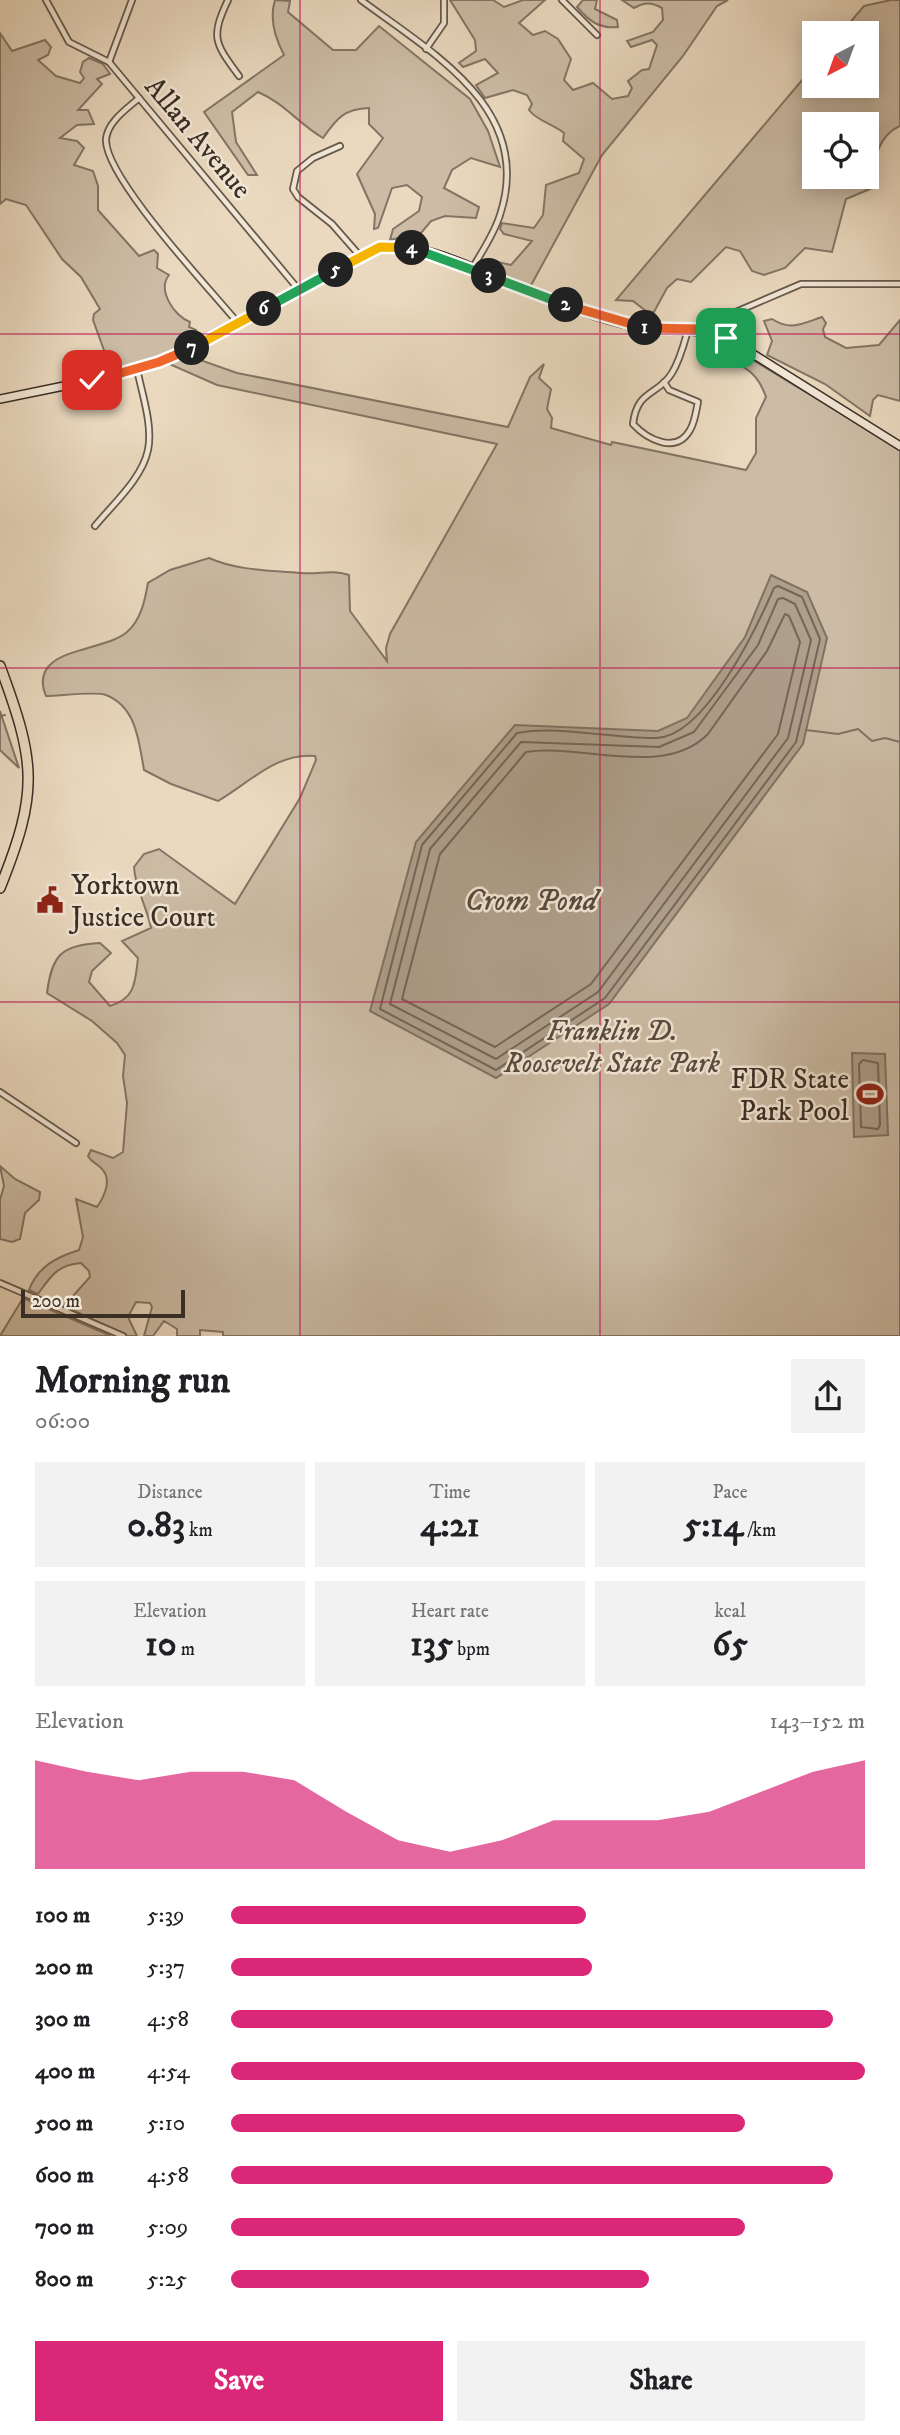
<!DOCTYPE html>
<html lang="en">
<head>
<meta charset="utf-8">
<style>
	:root { --surface:#fff; --page:#f2f2f2; --text:#202124; --muted:#757577; --accent:#db2777 }
	body { margin:0; font-family:"IM FELL DW Pica",serif; background:var(--page); color:var(--text); height:100vh; display:flex; flex-direction:column; font-size:26px; white-space:nowrap }
	* { box-sizing:border-box; margin:0 }
	p { font-size:23px; color:var(--muted) }
	.icon { flex:none; width:38px; height:38px; fill:none; stroke:currentColor; stroke-width:2; stroke-linecap:round; stroke-linejoin:round }
	.map { position:relative; height:1336px; overflow:hidden }
	.details { display:flex; flex-direction:column; background:var(--surface); flex:1 }
	.details>* { flex:none }
	.needle { width:46px; rotate:221deg }
	.buttons { position:absolute; left:802px; top:21px; display:grid; gap:14px }
	.buttons a { display:grid; place-items:center; width:77px; height:77px; border-radius:0px; background:var(--surface); box-shadow:0 4px 18px #0003; font-size:35px }
	.scale { position:absolute; left:21px; bottom:18px; width:164px; box-sizing:border-box; padding-left:7px; border:4px solid #3a2e25; border-top:0; font-size:19px; line-height:24px; white-space:nowrap; color:#3a2e25; -webkit-text-stroke:5px #f1e6d5; paint-order:stroke }
	.pin { position:absolute; display:grid; place-items:center; width:60px; height:60px; color:#fff; margin:-30px; border-radius:14px; box-shadow:0 4px 10px #0006 }
	.km { position:absolute; width:35px; height:35px; margin:-18px; border-radius:50%; background:#222; color:#fff; font-size:19px; line-height:35px; text-align:center }
	.round { display:grid; place-items:center; flex:none; width:74px; height:74px; border-radius:0px; background:var(--page) }
	.head { display:flex; align-items:center; justify-content:space-between; height:119px; padding:0 35px }
	h1 { font-size:38px; font-weight:700; line-height:52px }
	.stats { display:grid; grid-template-columns:repeat(3,1fr); gap:10px; height:119px; padding:7px 35px }
	.stats div { display:grid; align-content:center; border-radius:0px; background:var(--page); text-align:center }
	.stats b { font-size:35px; font-weight:700 }
	.stats small { font-size:19px; font-weight:400 }
	.stats p { font-size:19px }
	.chart { height:196px; padding:14px 35px }
	.chart p { display:flex; justify-content:space-between }
	.chart svg { width:100%; height:126px; margin-top:7px; fill:var(--accent); opacity:.7 }
	.primary-button { display:flex; gap:14px; margin-top:auto; padding:14px 35px }
	.primary-button a { flex:1; height:80px; border-radius:0px; background:var(--accent); color:#fff; font-size:28px; font-weight:700; line-height:80px; text-align:center }
	.primary-button a+a { background:var(--page); color:var(--text) }
	ul { padding:0 35px; list-style:none; font-size:23px }
	li { display:grid; grid-template-columns:112px 84px 1fr; align-items:center; height:52px }
	li i { height:18px; border-radius:9px; background:var(--accent) }
	.map>svg:first-child { display:block }
	.green { fill:#ccbca5; stroke:#837565; stroke-width:2; fill-rule:evenodd }
	.water { fill:#ae9f8b; stroke:#807262; stroke-width:2 }
	.lines { fill:none; stroke-linecap:round; stroke-linejoin:round }
	.shore { stroke:#746658; stroke-width:2 }
	.stream { stroke:#807262; stroke-width:2 }
	.street-casing { stroke:#66594c; stroke-width:8 }
	.secondary-casing { stroke:#3a2e25; stroke-width:10 }
	.highway-casing { stroke:#3a2e25; stroke-width:12 }
	.street { stroke:#f1e6d5; stroke-width:4.5 }
	.secondary { stroke:#f1e6d5; stroke-width:7 }
	.highway { stroke:#ead9bf; stroke-width:9 }
	.split-1-casing { stroke:#fff; stroke-width:14 }
	.split-2-casing { stroke:#fff; stroke-width:14 }
	.split-3-casing { stroke:#fff; stroke-width:14 }
	.split-4-casing { stroke:#fff; stroke-width:14 }
	.split-5-casing { stroke:#fff; stroke-width:14 }
	.split-6-casing { stroke:#fff; stroke-width:14 }
	.split-7-casing { stroke:#fff; stroke-width:14 }
	.split-8-casing { stroke:#fff; stroke-width:14 }
	.split-9-casing { stroke:#fff; stroke-width:14 }
	.split-1 { stroke:#f0652b; stroke-width:9 }
	.split-2 { stroke:#f0652b; stroke-width:9 }
	.split-3 { stroke:#22a559; stroke-width:9 }
	.split-4 { stroke:#22a559; stroke-width:9 }
	.split-5 { stroke:#f5b400; stroke-width:9 }
	.split-6 { stroke:#22a559; stroke-width:9 }
	.split-7 { stroke:#f5b400; stroke-width:9 }
	.split-8 { stroke:#f0652b; stroke-width:9 }
	.split-9 { stroke:#f5b400; stroke-width:9 }
	.grid { fill:none; stroke:#c2185b; stroke-width:2; stroke-opacity:0.55 }
	.labels { text-anchor:middle; stroke-width:5; stroke-linejoin:round; paint-order:stroke }
	.street-label { font-size:28px; fill:#3a2e25; stroke:#f1e6d5 }
	.poi-label { font-size:28px; fill:#3a2e25; stroke:#f1e6d5; text-anchor:start }
	.park-label { font-size:28px; font-style:italic; fill:#574a3f; stroke:#f1e6d5 }
	.water-label { font-size:30px; font-style:italic; fill:#574a3e; stroke:#f1e6d5 }
</style>
</head>
<body>
<div class="map">
<svg width="900" height="1336" viewBox="0 0 900 1336">
	<rect width="100%" height="100%" fill="#ead9bf"/>
	<filter id="stains"><feTurbulence type="fractalNoise" baseFrequency=".00286" numOctaves="4"/><feColorMatrix values="0 0 0 0 .2 0 0 0 0 .09 0 0 0 0 .02 0 0 0 .5 -.17"/></filter>
	<radialGradient id="worn" r=".72"><stop offset=".6" stop-color="#630" stop-opacity="0"/><stop offset="1" stop-color="#630" stop-opacity=".3"/></radialGradient>
	<g class="green">
		<path d="M275,0L290,1L288,12L333,50H356L379,26L470,99L488,131L500,167L471,158L452,170L444,188L479,207L476,218L445,216L431,221L421,233L390,240L393,229L419,211L422,197L407,185L392,188L378,228L374,229L375,214L357,174L383,138L369,124V108C344,109 337,118 323,138C299,124 284,103 258,92L232,112L236,142L257,175H248L204,112L284,55C275,38 269,19 275,0Z"/>
		<path d="M450,0H493L504,7L523,0H545L519,23L533,35L545,31L558,39L571,59L564,80L573,90L593,83L612,99L628,96L632,88L628,81L642,70L649,69L657,45L652,40L631,47L627,41L653,32L663,20L662,8C651,2 645,2 634,8L622,0H728L717,6L683,56L602,155L529,289L486,272L480,263L489,260L511,265L532,241L504,234L500,229L502,223L534,228L543,215L546,185L579,173L584,159L563,141L564,133C553,124 537,121 529,110L532,104L527,95L513,90L485,98L476,85L498,73L485,59L463,67L459,63L476,51L475,40Z"/>
		<path d="M583,0H597L595,9L617,20L618,27C599,29 589,21 577,7Z"/>
		<path d="M891,0H900V126C875,137 874,166 870,189L846,199L832,252L805,248L785,268L764,275L752,271L740,251L726,247L691,282L677,279L667,288L654,312L646,311L633,301L616,300L814,66V86H866V33H841L864,6ZM814,124H866V177H814Z"/>
		<path d="M0,33L12,51L45,40L51,47L48,55L38,60L56,76L80,83L84,78L80,72L83,62L89,58L103,64L110,74L97,79L102,84L78,110H88L94,124L77,125L60,138L77,141L84,148L74,165L93,171L98,186V210L139,256L154,250L158,254L157,268L169,275C157,290 174,316 190,322L189,327L196,330L199,340L142,364L99,372L94,369V364L105,353L93,320L94,314L100,309L81,277L62,259L26,205L6,199L0,204Z"/>
		<path d="M822,317L826,323L823,329L825,337L846,348L879,345L900,320V401L878,395L873,400L870,416L825,384L767,355L772,341L764,321L772,319C791,331 801,324 822,317Z"/>
		<path d="M713,336L900,449V1336H223V1332L200,1330V1336H177V1329L164,1321L153,1336H144L152,1307L150,1303L136,1302L128,1317L137,1336H127L64,1306L90,1277L89,1271L81,1263C57,1265 51,1276 38,1294L29,1290C38,1266 57,1257 79,1250L83,1237L76,1199L97,1207C104,1197 113,1179 101,1168C96,1163 92,1163 88,1156L91,1150L113,1158L123,1152L127,1103L123,1076L125,1055L117,1043L92,1021L47,993C52,955 61,945 100,943L111,953L92,971L89,982L110,1006C136,998 135,982 138,958L122,941L151,928C147,907 135,888 134,867L144,854L159,849L235,904L300,798L316,760L315,756C277,752 249,783 218,801L171,784L144,770C139,743 137,707 106,695C96,691 59,696 46,696C26,647 103,653 127,632C141,620 145,600 148,583L170,570L209,558C238,571 270,570 301,573C320,575 329,569 349,575L350,611L387,661L386,648L390,634L497,444L217,385L167,363L189,356L237,373L508,427L530,377L544,364L539,378L551,389L547,409L552,418L551,428L611,445L612,442L746,470L756,453V418L766,397C753,359 731,369 708,344Z"/>
		<polygon points="0,711 19,768 0,750"/>
		<polygon points="0,1166 15,1179 40,1192 39,1200 25,1213 20,1239 12,1242 0,1239 0,1200 4,1186"/>
		<polygon points="23,1298 111,1336 0,1336"/>
	</g>
	<g class="water">
		<polygon points="771,575 807,592 827,638 803,744 609,1004 496,1078 370,1011 416,842 515,725 658,731 687,718 745,637"/>
		<polygon points="852,1053 885,1054 888,1135 854,1137"/>
	</g>
	<g class="lines">
		<g class="shore">
			<path d="M778,586L802,597L820,639L796,742L605,998L496,1070L380,1009L422,845L517,733C560,725 612,739 656,738C705,737 757,627 774,588Z"/>
			<polygon points="783,598 795,604 811,640 788,738 598,992 496,1059 390,1004 430,849 521,742 659,747 694,732 758,645 778,599"/>
			<path d="M785,614L789,616L800,642L778,734L591,984L495,1047L402,999L440,854L526,752C581,743 664,779 708,734L767,651Z"/>
			<polygon points="863,1060 878,1063 880,1125 878,1129 861,1127 859,1064"/>
		</g>
		<g class="stream">
			<polyline points="0,716 5,715"/>
			<polyline points="806,730 838,734 858,729 872,741 885,738 900,742"/>
		</g>
		<defs>
			<g id="street">
				<polyline points="46,0 69,42 109,62 299,290"/>
				<path d="M228,0C210,38 215,43 239,76"/>
				<path d="M361,0C432,53 535,109 500,215C494,234 483,250 473,267"/>
				<polyline points="562,0 597,35"/>
				<polyline points="426,49 444,23 444,0"/>
				<polyline points="109,62 132,0"/>
				<path d="M139,98C127,109 108,121 106,139C104,177 211,290 238,323"/>
				<polyline points="340,146 313,158 297,171 293,189 298,197 332,224 360,256"/>
				<polyline points="696,329 801,284 900,284"/>
				<path d="M664,382L669,390L698,402C696,411 695,422 690,430C676,455 647,439 633,424C637,389 658,396 672,373C680,360 684,344 688,330"/>
				<path d="M95,526C112,505 142,479 148,450C153,425 142,394 137,369"/>
				<polyline points="0,1092 76,1143"/>
				<polyline points="0,1283 123,1336"/>
			</g>
			<path id="secondary" d="M0,399L103,378L159,363L372,250C412,232 497,280 538,295C571,307 604,321 639,327C678,334 699,324 737,344L900,446"/>
			<path id="highway" d="M0,666C36,763 39,791 0,888"/>
		</defs>
		<use href="#street" class="street-casing"/>
		<use href="#secondary" class="secondary-casing"/>
		<use href="#highway" class="highway-casing"/>
		<use href="#street" class="street"/>
		<use href="#secondary" class="secondary"/>
		<use href="#highway" class="highway"/>
	</g>
	<g class="lines">
		<defs>
			<polyline id="split-1" points="645,328 699,329 726,338"/>
			<polyline id="split-2" points="566,305 645,328"/>
			<polyline id="split-3" points="489,276 566,305"/>
			<polyline id="split-4" points="412,248 489,276"/>
			<polyline id="split-5" points="336,270 380,247 412,248"/>
			<polyline id="split-6" points="264,309 336,270"/>
			<polyline id="split-7" points="192,348 264,309"/>
			<polyline id="split-8" points="114,375 159,362 192,348"/>
			<polyline id="split-9" points="92,380 114,375"/>
		</defs>
		<use href="#split-1" class="split-1-casing"/>
		<use href="#split-2" class="split-2-casing"/>
		<use href="#split-3" class="split-3-casing"/>
		<use href="#split-4" class="split-4-casing"/>
		<use href="#split-5" class="split-5-casing"/>
		<use href="#split-6" class="split-6-casing"/>
		<use href="#split-7" class="split-7-casing"/>
		<use href="#split-8" class="split-8-casing"/>
		<use href="#split-9" class="split-9-casing"/>
		<use href="#split-1" class="split-1"/>
		<use href="#split-2" class="split-2"/>
		<use href="#split-3" class="split-3"/>
		<use href="#split-4" class="split-4"/>
		<use href="#split-5" class="split-5"/>
		<use href="#split-6" class="split-6"/>
		<use href="#split-7" class="split-7"/>
		<use href="#split-8" class="split-8"/>
		<use href="#split-9" class="split-9"/>
	</g>
	<path class="grid" d="M300,0V1336M600,0V1336M0,334H900M0,668H900M0,1002H900"/>
	<defs>
		<symbol id="civic-bare" viewBox="-9 -9 18 18"><path d="M-.6-6.5H3V-4.5H.6V-3L4-1V1h2V6H-6V1h2V-1L-.6-3ZM-1.2 2.5V6h2.4V2.5Z" fill="#8f2418" stroke="#f1e6d5" stroke-width="2.5" paint-order="stroke"/></symbol>
		<symbol id="stadium-bare" viewBox="-9 -9 18 18"><path d="M0-5a6.5 5 0 1 0 0 10a6.5 5 0 1 0 0-10ZM-3.5-1.8h7v3.6h-7Z" fill="#8f2418" stroke="#f1e6d5" stroke-width="2.5" paint-order="stroke"/></symbol>
	</defs>
	<g fill-rule="evenodd">
		<use href="#civic-bare" x="31" y="881" width="38" height="38"/>
		<use href="#stadium-bare" x="851" y="1075" width="38" height="38"/>
	</g>
	<g class="labels">
		<g class="street-label">
			<text transform="translate(199 137) rotate(50)" y="10">Allan Avenue</text>
		</g>
		<g class="poi-label">
			<text x="71" y="894">Yorktown<tspan x="71" dy="32">Justice Court</tspan></text>
			<text x="849" y="1088" text-anchor="end">FDR State<tspan x="849" dy="32">Park Pool</tspan></text>
		</g>
		<g class="park-label">
			<text x="612" y="1040">Franklin D.<tspan x="612" dy="32">Roosevelt State Park</tspan></text>
		</g>
		<g class="water-label">
			<text x="531" y="910">Crom Pond</text>
		</g>
	</g>
	<rect width="100%" height="100%" filter="url(#stains)"/>
	<rect width="100%" height="100%" fill="url(#worn)"/>
</svg>
<div class="buttons">
<a><svg class="needle" viewBox="-14 -14 28 28"><path d="M0-13l5 13h-10z" fill="#e53935"/><path d="M0 13l5-13h-10z" fill="#757577"/></svg></a>
<a><svg class="icon" aria-label="locate" viewBox="0 0 24 24"><circle cx="12" cy="12" r="6"/><path d="M12 2v4M12 18v4M2 12h4M18 12h4"/></svg></a>
</div>
<div class="scale">200 m</div>
<div class="pin" style="left:726px;top:338px;background:#1e9e55"><svg class="icon" aria-label="arrive" viewBox="0 0 24 24"><path d="M6 21V4h12l-3 4 3 4H6"/></svg></div>
<div class="pin" style="left:92px;top:380px;background:#d93025"><svg class="icon" aria-label="check" viewBox="0 0 24 24"><path d="M5 12l5 5 9-10"/></svg></div>
<b class="km" style="left:645px;top:328px">1</b>
<b class="km" style="left:566px;top:305px">2</b>
<b class="km" style="left:489px;top:276px">3</b>
<b class="km" style="left:412px;top:248px">4</b>
<b class="km" style="left:336px;top:270px">5</b>
<b class="km" style="left:264px;top:309px">6</b>
<b class="km" style="left:192px;top:348px">7</b>
</div>
<section class="details">
<div class="head"><div><h1>Morning run</h1><p>06:00</p></div><a class="round"><svg class="icon" aria-label="share" viewBox="0 0 24 24"><path d="M12 15V3M7 8l5-5 5 5M5 13v7h14v-7"/></svg></a></div>
<div class="stats">
<div><p>Distance</p><b>0.83<small> km</small></b></div>
<div><p>Time</p><b>4:21</b></div>
<div><p>Pace</p><b>5:14<small> /km</small></b></div>
</div>
<div class="stats">
<div><p>Elevation</p><b>10<small> m</small></b></div>
<div><p>Heart rate</p><b>135<small> bpm</small></b></div>
<div><p>kcal</p><b>65</b></div>
</div>
<div class="chart"><p><span>Elevation</span>143–152 m</p>
<svg viewBox="0 0 160 44" preserveAspectRatio="none"><path d="M0 44V6L10 10L20 13L30 10L40 10L50 13L60 24L70 34L80 38L90 34L100 27L110 27L120 27L130 24L140 17L150 10L160 6V44z"/></svg>
</div>
<ul>
<li><b>100 m</b>5:39<i style="width:56%"></i></li>
<li><b>200 m</b>5:37<i style="width:57%"></i></li>
<li><b>300 m</b>4:58<i style="width:95%"></i></li>
<li><b>400 m</b>4:54<i style="width:100%"></i></li>
<li><b>500 m</b>5:10<i style="width:81%"></i></li>
<li><b>600 m</b>4:58<i style="width:95%"></i></li>
<li><b>700 m</b>5:09<i style="width:81%"></i></li>
<li><b>800 m</b>5:25<i style="width:66%"></i></li>
</ul>
<div class="primary-button"><a>Save</a><a>Share</a></div>
</section>
</body>
</html>
